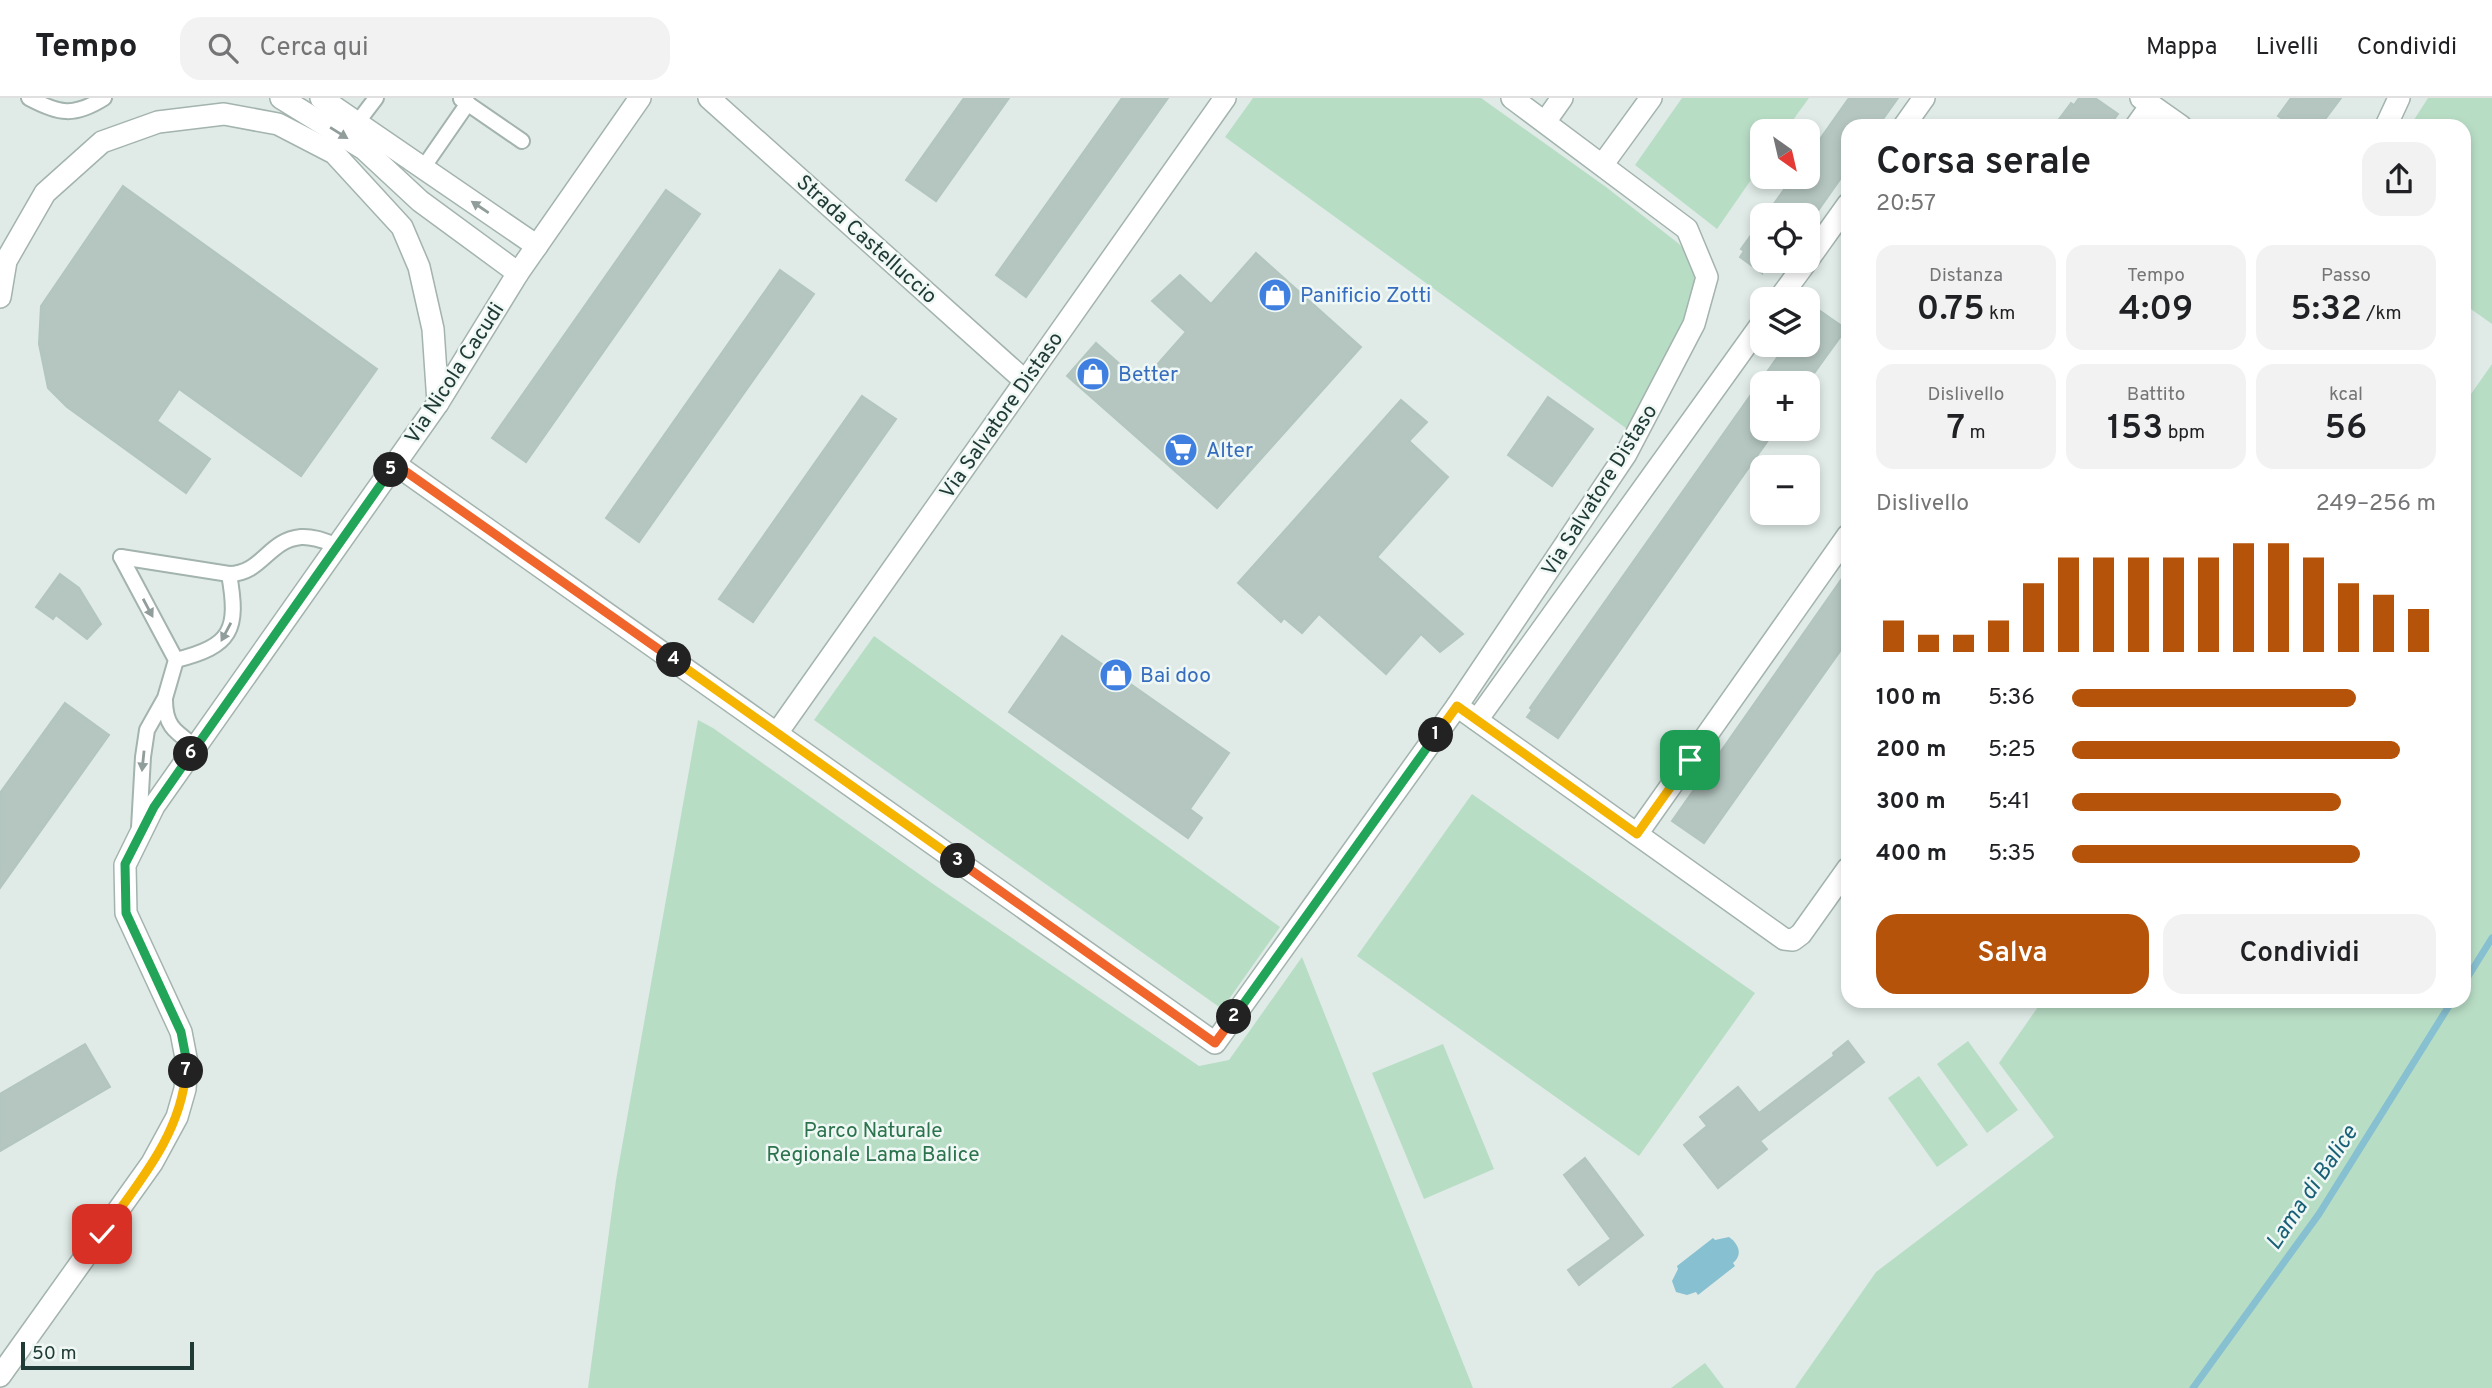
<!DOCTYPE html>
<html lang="it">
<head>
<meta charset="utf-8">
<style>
	:root { --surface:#fff; --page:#f2f2f2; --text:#202124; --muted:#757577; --line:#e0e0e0; --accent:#b45309 }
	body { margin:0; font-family:Overpass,sans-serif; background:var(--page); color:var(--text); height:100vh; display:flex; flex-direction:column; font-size:26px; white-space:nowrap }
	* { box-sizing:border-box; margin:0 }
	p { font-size:23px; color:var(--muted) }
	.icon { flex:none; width:38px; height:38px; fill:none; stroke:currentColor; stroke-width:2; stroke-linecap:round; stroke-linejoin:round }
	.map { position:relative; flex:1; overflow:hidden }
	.details { position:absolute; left:1841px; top:21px; width:630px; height:889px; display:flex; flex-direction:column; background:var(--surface); border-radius:21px; box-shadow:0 4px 10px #0003 }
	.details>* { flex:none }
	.needle { width:46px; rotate:146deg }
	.controls { position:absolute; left:1750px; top:21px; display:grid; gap:14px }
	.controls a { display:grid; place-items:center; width:70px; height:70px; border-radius:14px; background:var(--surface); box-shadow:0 4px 10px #0003; font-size:35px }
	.scale { position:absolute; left:21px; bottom:18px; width:173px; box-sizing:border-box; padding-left:7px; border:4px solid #203b36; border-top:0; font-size:19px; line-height:24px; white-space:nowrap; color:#203b36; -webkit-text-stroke:5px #f0f8f5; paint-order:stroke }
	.pin { position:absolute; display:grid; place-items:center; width:60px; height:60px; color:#fff; margin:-30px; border-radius:14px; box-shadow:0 4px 10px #0006 }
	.km { position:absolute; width:35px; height:35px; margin:-18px; border-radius:50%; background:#222; color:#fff; font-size:19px; line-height:35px; text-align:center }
	.round { display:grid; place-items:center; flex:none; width:74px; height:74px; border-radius:21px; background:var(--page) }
	.overview { display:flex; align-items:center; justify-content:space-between; height:119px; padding:0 35px }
	h1 { font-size:38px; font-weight:600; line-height:52px }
	.figures { display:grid; grid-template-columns:repeat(3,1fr); gap:10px; height:119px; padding:7px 35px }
	.figures div { display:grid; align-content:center; border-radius:18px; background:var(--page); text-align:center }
	.figures b { font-size:35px; font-weight:600 }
	.figures small { font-size:19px; font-weight:400 }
	.figures p { font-size:19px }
	.chart { height:196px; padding:14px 35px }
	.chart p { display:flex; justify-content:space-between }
	.chart svg { width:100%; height:126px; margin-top:7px; stroke:var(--accent); stroke-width:6 }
	.button { display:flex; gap:14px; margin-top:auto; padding:14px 35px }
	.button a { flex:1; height:80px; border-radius:21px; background:var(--accent); color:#fff; font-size:28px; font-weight:600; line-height:80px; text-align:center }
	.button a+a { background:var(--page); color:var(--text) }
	ul { padding:0 35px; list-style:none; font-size:23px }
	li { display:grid; grid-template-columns:112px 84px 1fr; align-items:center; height:52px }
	li i { height:18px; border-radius:9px; background:var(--accent) }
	header { display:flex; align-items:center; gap:42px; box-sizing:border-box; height:98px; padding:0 35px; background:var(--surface); border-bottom:2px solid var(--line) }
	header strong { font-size:33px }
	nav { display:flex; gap:38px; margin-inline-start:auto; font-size:24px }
	.search { width:490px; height:63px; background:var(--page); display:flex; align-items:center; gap:18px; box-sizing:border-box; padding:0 24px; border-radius:21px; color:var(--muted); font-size:26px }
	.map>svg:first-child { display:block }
	.green { fill:#b8ddc5 }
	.water { fill:#87c0d1 }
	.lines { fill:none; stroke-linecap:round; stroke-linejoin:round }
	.stream { stroke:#87c0d1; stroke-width:7 }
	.building { fill:#b5c6c0; stroke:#b2c5be; stroke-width:2 }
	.service-casing { stroke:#a3b3ae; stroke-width:18 }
	.minor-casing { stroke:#a3b3ae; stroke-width:24 }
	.tertiary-casing { stroke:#a3b3ae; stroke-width:24 }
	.service { stroke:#fff; stroke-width:14 }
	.minor { stroke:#fff; stroke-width:21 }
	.tertiary { stroke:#fff; stroke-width:21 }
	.oneway { fill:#909d9a }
	.split-1-casing { stroke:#fff; stroke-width:14 }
	.split-2-casing { stroke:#fff; stroke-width:14 }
	.split-3-casing { stroke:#fff; stroke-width:14 }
	.split-4-casing { stroke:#fff; stroke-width:14 }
	.split-5-casing { stroke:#fff; stroke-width:14 }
	.split-6-casing { stroke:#fff; stroke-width:14 }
	.split-7-casing { stroke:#fff; stroke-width:14 }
	.split-8-casing { stroke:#fff; stroke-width:14 }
	.split-1 { stroke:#f5b400; stroke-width:9 }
	.split-2 { stroke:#22a559; stroke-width:9 }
	.split-3 { stroke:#f0652b; stroke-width:9 }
	.split-4 { stroke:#f5b400; stroke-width:9 }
	.split-5 { stroke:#f0652b; stroke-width:9 }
	.split-6 { stroke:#22a559; stroke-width:9 }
	.split-7 { stroke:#22a559; stroke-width:9 }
	.split-8 { stroke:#f5b400; stroke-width:9 }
	.labels { text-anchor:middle; stroke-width:5; stroke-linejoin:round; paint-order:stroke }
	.street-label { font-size:21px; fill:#203b36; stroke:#f0f8f5 }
	.shop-label { font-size:21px; fill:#366cbe; stroke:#f0f8f5; text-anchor:start }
	.park-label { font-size:21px; fill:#2a734c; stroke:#f0f8f5 }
	.water-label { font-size:23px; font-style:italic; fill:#1a6178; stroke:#f0f8f5 }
</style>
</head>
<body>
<header>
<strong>Tempo</strong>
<div class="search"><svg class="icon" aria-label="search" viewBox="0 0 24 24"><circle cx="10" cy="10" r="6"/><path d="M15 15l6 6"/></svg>Cerca qui</div>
<nav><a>Mappa</a><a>Livelli</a><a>Condividi</a></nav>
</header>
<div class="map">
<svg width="2492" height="1290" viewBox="0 0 2492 1290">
	<rect width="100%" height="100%" fill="#e0ebe7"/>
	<g class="green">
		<path d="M1253,0H1481L1606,89L1678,145C1687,154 1694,164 1695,178C1698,218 1647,294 1627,331L1225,39Z"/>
		<polygon points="1682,0 1809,0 1785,33 1762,33 1762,66 1717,131 1635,67"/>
		<polygon points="2428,0 2492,0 2492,226 2464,206 2464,28 2410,28"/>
		<polygon points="2492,266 2492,1290 1795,1290 1876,1174 2054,1039 1999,965 2042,903 2464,903 2464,306"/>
		<polygon points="874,538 1280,829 1222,911 814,622"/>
		<polygon points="698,622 713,630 936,788 1199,968 1229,962 1302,859 1473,1290 588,1290 616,1082"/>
		<polygon points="1472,696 1755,895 1639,1058 1357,858"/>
		<polygon points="1968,943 2018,1012 1987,1035 1937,966"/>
		<polygon points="1443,946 1494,1071 1424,1101 1372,975"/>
		<polygon points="1919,978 1968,1047 1937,1069 1888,1000"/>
		<polygon points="1705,1265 1724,1290 1671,1290"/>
	</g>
	<path class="water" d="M1729,1139C1739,1146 1743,1157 1733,1165L1735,1168L1698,1197L1696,1194L1687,1197L1676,1194L1672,1183L1678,1171L1677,1168L1713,1140L1715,1142Z"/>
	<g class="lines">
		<g class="stream">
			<polyline points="2464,885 2492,840"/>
			<polyline points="2193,1290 2319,1116 2452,903"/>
		</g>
	</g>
	<g class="building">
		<polygon points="964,0 1009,0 936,103 906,82"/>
		<polygon points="1122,0 1168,0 1026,199 996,177"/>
		<polygon points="1849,0 1898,0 1878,28 1848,28 1848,70 1815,117 1766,117 1793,79 1808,79 1808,58"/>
		<polygon points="2079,0 2095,0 2118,16 2109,28 2054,28 2071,5 2074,7"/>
		<polygon points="2291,0 2341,0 2320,28 2293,28 2278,18"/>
		<polygon points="123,88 377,271 301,378 179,291 157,323 210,361 186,395 67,309 48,290 39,246 41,208"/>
		<polygon points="666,92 700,116 526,364 492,340"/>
		<polygon points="1762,122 1762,175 1740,159 1744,153 1741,151"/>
		<polygon points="1256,155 1361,249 1217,410 1067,278 1096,245 1141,285 1186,234 1152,203 1180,177 1211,206"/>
		<polygon points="780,172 814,196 639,444 606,420"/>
		<polygon points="1816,210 1846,231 1807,285 1762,285 1762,331 1776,331 1558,640 1527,619 1532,612 1530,610 1786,247 1808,247 1808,222"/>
		<polygon points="862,298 896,321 753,524 719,501"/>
		<polygon points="1548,299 1593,331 1552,388 1508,357"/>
		<polygon points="1401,302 1427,324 1409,343 1448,379 1377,459 1463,536 1440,554 1421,536 1386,576 1319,516 1302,535 1284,520 1281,524 1238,485"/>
		<polygon points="1848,472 1848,542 1704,745 1672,723"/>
		<polygon points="60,476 79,490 101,526 87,541 56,517 53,521 36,509"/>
		<polygon points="1062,538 1229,655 1190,711 1202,720 1188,740 1009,614"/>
		<polygon points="65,605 109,637 0,790 0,695"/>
		<polygon points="1848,943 1864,964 1760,1043 1767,1051 1718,1090 1684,1047 1707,1028 1700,1019 1738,989 1759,1015 1834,958 1833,955"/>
		<polygon points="85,946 110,989 0,1053 0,996"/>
		<polygon points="1585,1060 1643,1137 1579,1187 1568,1172 1611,1141 1564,1077"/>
	</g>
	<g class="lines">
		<defs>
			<g id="service">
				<path d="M29,0C59,16 74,19 104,0"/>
				<polyline points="461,1 522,43"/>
				<polyline points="357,25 376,0"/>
				<polyline points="423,70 468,5"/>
				<polyline points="121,459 176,562 165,600 147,632 143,659 139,730"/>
				<path d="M121,459L229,476C262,476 268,442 301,439C314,438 327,444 339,448"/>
				<path d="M176,562C232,548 239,532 229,476"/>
				<path d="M165,602C165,629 176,634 196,649"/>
			</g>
			<g id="minor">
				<polyline points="281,0 364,51 420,103 518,175"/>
				<polyline points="321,0 537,148"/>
				<polyline points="709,0 1025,283"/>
				<polyline points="2141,0 2181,28"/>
				<polyline points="1545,24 1562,0"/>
				<polyline points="1904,28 1924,0"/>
				<polyline points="2136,28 2151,7"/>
				<polyline points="2386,28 2399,0"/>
				<polyline points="1603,66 1651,0"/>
				<polyline points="1808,162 1848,106"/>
				<polyline points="0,199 6,163 45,95 102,44 158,24 224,16 278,26 334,55 402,129 419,169 433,231 438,305"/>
				<polyline points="1779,201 1807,163"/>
				<polyline points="395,366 1215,945 1457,608 1626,356 1694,226 1707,179 1687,131 1512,0"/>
				<polyline points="1457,608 1784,841 1793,842 1801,836 1848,770"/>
				<polyline points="1477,622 1762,225"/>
				<polyline points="777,635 1225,0"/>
				<polyline points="1637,736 1848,437"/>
			</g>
			<polyline id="tertiary" points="0,1278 152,1065 177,1019 185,991 187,965 181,934 126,815 125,767 154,708 438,305 518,175 640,0"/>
		</defs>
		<use href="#service" class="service-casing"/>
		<use href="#minor" class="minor-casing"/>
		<use href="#tertiary" class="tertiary-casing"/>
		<use href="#service" class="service"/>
		<use href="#minor" class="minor"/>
		<use href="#tertiary" class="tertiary"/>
	</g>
	<defs><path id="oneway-solid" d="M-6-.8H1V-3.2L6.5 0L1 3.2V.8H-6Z" transform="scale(1.75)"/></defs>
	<g class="oneway">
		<use href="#oneway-solid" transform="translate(339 35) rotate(32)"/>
		<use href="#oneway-solid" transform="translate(480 109) rotate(-146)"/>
		<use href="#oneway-solid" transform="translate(148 510) rotate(62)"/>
		<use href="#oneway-solid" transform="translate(226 534) rotate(118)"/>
		<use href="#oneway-solid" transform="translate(143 663) rotate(96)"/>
	</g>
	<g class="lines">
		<defs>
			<polyline id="split-1" points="1436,637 1457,608 1637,736 1690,662"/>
			<polyline id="split-2" points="1234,919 1436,637"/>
			<polyline id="split-3" points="958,763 1215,945 1234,919"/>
			<polyline id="split-4" points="674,562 958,763"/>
			<polyline id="split-5" points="391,372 395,366 674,562"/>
			<polyline id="split-6" points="191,656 391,372"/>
			<polyline id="split-7" points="186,973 187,965 181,934 126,815 125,766 154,709 191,656"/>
			<path id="split-8" d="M102,1136C138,1085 181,1037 186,973"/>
		</defs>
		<use href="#split-1" class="split-1-casing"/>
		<use href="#split-2" class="split-2-casing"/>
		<use href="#split-3" class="split-3-casing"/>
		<use href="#split-4" class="split-4-casing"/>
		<use href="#split-5" class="split-5-casing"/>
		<use href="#split-6" class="split-6-casing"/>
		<use href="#split-7" class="split-7-casing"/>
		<use href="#split-8" class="split-8-casing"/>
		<use href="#split-1" class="split-1"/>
		<use href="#split-2" class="split-2"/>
		<use href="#split-3" class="split-3"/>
		<use href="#split-4" class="split-4"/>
		<use href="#split-5" class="split-5"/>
		<use href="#split-6" class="split-6"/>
		<use href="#split-7" class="split-7"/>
		<use href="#split-8" class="split-8"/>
	</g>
	<defs>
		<symbol id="shop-disc" viewBox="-11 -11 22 22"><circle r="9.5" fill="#3f7fe0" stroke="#f0f8f5"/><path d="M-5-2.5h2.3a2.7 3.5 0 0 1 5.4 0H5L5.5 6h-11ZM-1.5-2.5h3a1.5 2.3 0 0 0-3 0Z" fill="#fff"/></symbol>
		<symbol id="supermarket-disc" viewBox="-11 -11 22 22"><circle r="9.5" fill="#3f7fe0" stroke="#f0f8f5"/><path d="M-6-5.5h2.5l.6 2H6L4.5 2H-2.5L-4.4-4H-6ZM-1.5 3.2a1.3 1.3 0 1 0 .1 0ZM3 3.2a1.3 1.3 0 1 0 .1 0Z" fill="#fff"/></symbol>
	</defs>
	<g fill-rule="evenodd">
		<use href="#shop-disc" x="1256" y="178" width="38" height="38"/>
		<use href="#shop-disc" x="1074" y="257" width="38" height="38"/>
		<use href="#supermarket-disc" x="1162" y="333" width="38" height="38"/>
		<use href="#shop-disc" x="1097" y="558" width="38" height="38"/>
	</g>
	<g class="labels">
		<g class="street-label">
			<text transform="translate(867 141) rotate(42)" y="7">Strada Castelluccio</text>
			<text transform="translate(454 275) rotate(-57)" y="7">Via Nicola Cacudi</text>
			<text transform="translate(1001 317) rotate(-55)" y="7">Via Salvatore Distaso</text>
			<text transform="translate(1599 392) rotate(-58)" y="7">Via Salvatore Distaso</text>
		</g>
		<g class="shop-label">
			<text x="1300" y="204">Panificio Zotti</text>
			<text x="1118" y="283">Better</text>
			<text x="1206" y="359">Alter</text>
			<text x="1140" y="584">Bai doo</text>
		</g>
		<g class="park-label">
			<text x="873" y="1039">Parco Naturale<tspan x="873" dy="24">Regionale Lama Balice</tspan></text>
		</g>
		<g class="water-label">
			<text transform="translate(2311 1089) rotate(-56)" y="8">Lama di Balice</text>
		</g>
	</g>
</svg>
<div class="controls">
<a><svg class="needle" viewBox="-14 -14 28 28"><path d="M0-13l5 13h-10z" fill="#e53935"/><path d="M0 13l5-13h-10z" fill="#757577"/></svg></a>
<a><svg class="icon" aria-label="locate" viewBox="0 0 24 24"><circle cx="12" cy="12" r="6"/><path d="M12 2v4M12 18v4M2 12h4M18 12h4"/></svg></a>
<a><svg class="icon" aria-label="layers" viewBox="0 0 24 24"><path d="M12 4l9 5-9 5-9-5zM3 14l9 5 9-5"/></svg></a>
<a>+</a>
<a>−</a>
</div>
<div class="scale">50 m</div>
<div class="pin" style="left:1690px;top:662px;background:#1e9e55"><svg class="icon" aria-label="arrive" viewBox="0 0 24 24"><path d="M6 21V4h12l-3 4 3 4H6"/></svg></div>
<div class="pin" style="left:102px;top:1136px;background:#d93025"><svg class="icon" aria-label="check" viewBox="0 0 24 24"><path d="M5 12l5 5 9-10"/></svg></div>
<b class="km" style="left:1436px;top:637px">1</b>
<b class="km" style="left:1234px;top:919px">2</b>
<b class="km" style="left:958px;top:763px">3</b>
<b class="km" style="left:674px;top:562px">4</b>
<b class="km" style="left:391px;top:372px">5</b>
<b class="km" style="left:191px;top:656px">6</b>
<b class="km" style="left:186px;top:973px">7</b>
<section class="details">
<div class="overview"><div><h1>Corsa serale</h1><p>20:57</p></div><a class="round"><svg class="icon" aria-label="share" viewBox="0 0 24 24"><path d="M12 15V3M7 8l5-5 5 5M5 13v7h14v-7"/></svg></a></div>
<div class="figures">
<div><p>Distanza</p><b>0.75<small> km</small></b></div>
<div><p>Tempo</p><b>4:09</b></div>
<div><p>Passo</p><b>5:32<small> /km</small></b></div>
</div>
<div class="figures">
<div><p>Dislivello</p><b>7<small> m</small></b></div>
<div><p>Battito</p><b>153<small> bpm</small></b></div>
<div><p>kcal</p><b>56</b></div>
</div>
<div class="chart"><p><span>Dislivello</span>249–256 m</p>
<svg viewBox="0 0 160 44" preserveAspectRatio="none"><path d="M5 44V33M15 44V38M25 44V38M35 44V33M45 44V20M55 44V11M65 44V11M75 44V11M85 44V11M95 44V11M105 44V6M115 44V6M125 44V11M135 44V20M145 44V24M155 44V29"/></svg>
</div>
<ul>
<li><b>100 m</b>5:36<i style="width:78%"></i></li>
<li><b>200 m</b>5:25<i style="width:90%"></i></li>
<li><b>300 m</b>5:41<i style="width:74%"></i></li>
<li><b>400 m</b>5:35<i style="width:79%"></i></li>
</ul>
<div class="button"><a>Salva</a><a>Condividi</a></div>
</section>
</div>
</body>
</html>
